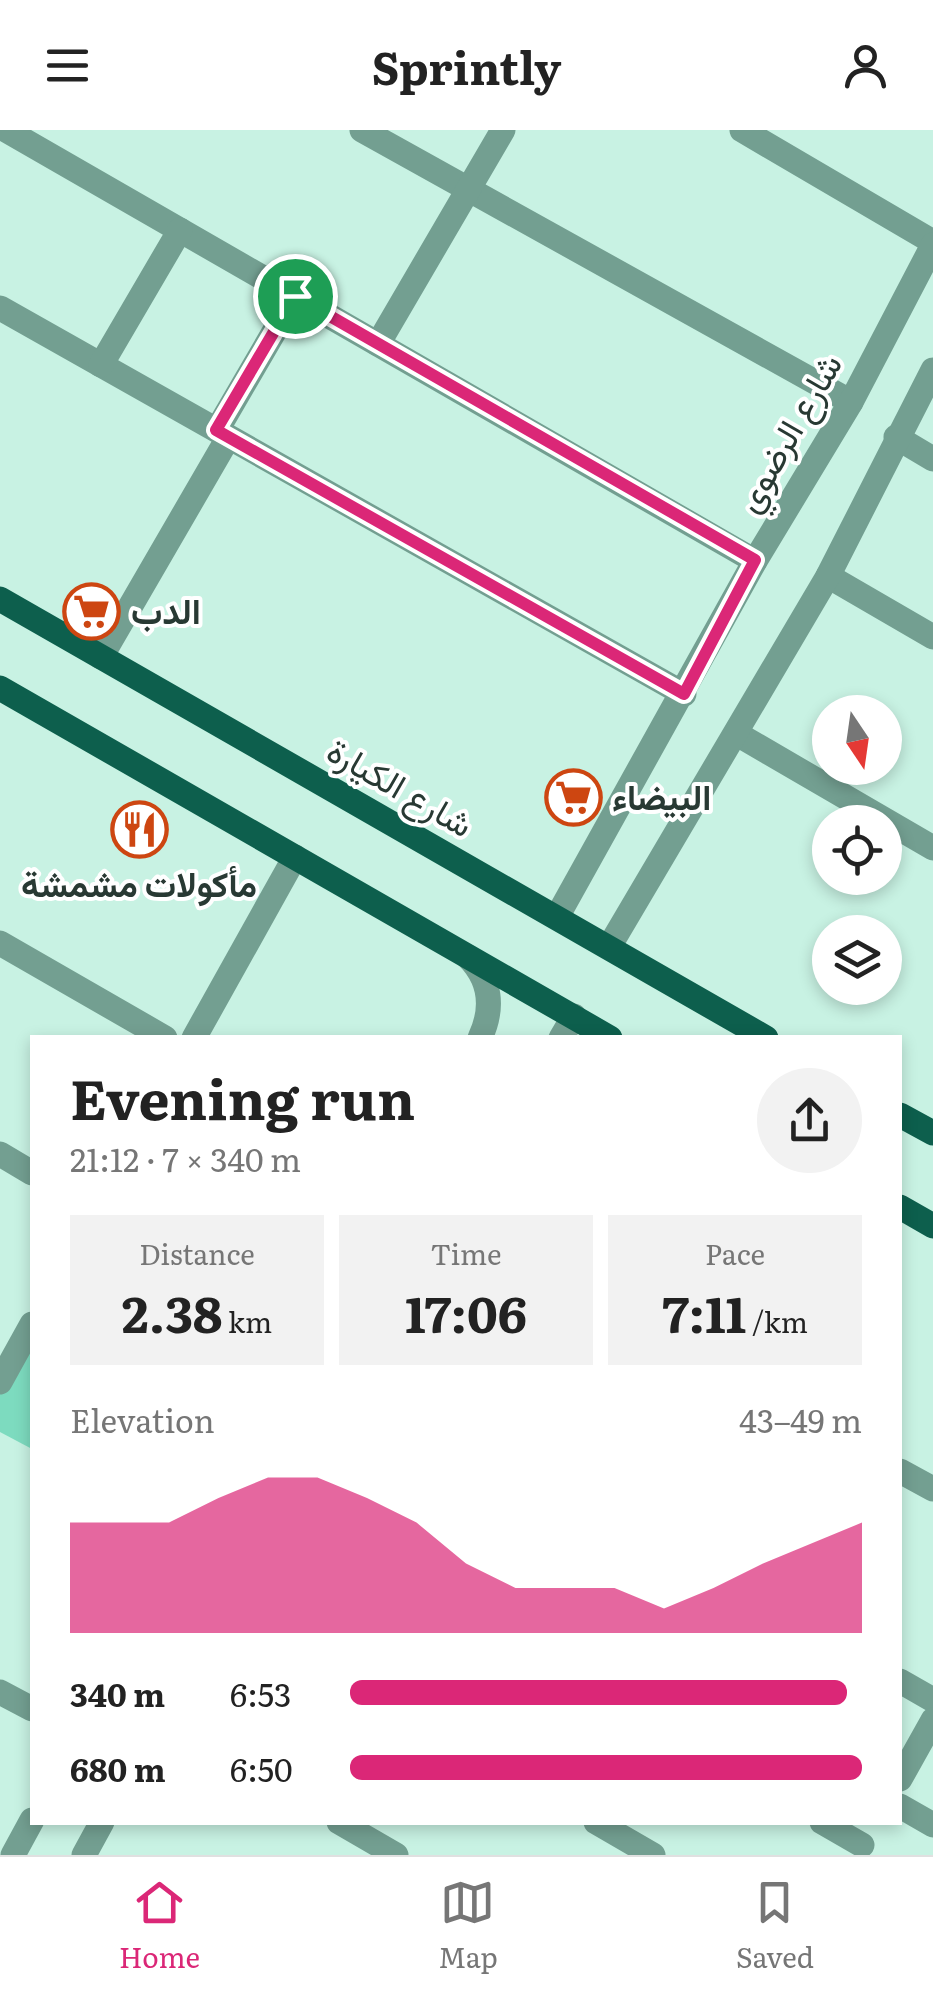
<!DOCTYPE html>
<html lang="en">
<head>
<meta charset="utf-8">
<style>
	:root { --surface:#fff; --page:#f2f2f2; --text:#222; --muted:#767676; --line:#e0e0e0; --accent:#db2777 }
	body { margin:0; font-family:Literata,Vazirmatn,serif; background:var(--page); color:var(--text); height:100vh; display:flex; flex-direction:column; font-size:38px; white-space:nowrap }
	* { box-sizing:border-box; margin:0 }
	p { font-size:32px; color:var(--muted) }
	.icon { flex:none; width:55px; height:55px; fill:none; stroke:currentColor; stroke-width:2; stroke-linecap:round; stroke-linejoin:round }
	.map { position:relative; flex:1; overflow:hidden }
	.drawer { position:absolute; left:30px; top:905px; width:872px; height:790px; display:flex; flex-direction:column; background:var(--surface); border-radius:0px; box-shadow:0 5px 15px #0003 }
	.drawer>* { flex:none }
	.needle { width:65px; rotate:167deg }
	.controls { position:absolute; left:812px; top:565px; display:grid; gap:20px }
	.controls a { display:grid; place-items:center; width:90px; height:90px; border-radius:50%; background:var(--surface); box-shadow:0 5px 15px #0003; font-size:50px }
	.pin { position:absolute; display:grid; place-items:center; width:85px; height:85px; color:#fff; margin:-42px; border:5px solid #fff; border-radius:50%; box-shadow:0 2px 10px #0007 }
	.round { display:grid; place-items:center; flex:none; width:105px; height:105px; border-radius:52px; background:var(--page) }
	.headline { display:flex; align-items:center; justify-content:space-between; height:170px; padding:0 40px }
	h1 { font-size:55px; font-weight:700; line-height:75px }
	.figures { display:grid; grid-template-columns:repeat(3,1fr); gap:15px; height:170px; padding:10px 40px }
	.figures div { display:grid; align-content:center; border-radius:0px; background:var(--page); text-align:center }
	.figures b { font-size:50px; font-weight:700 }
	.figures small { font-size:28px; font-weight:400 }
	.figures p { font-size:28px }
	.chart { height:280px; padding:20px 40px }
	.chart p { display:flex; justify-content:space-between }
	.chart svg { width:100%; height:180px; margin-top:10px; fill:var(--accent); opacity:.7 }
	ul { padding:0 40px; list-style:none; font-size:32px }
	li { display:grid; grid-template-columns:160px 120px 1fr; align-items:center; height:75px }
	li i { height:25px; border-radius:12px; background:var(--accent) }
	header { display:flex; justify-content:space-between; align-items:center; height:130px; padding:0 40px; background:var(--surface); font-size:45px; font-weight:700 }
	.tab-bar { display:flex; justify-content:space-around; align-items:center; height:140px; border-top:2px solid var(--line); background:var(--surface); font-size:28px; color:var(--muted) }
	.tab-bar a { display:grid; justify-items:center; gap:5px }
	.tab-bar .current { color:var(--accent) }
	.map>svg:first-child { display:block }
	.green { fill:#7ddbbf }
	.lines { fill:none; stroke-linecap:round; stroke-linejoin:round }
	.minor { stroke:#739f91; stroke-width:25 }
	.major { stroke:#0d5f4d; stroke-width:25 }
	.route-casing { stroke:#fff; stroke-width:20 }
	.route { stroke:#db2777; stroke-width:12 }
	.labels { text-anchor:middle; stroke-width:8; stroke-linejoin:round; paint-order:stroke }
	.street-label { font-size:35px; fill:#283933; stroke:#fff }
	.poi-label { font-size:35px; font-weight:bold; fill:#283933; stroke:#fff; text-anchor:start }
</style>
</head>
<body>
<header><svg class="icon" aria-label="menu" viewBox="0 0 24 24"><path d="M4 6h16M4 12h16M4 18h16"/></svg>Sprintly<svg class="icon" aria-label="person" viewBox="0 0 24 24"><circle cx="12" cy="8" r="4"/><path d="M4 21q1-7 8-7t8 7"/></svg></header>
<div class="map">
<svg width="933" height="1725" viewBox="0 0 933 1725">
	<rect width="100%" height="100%" fill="#c8f2e3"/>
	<polygon class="green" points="32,1194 32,1319 0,1302 0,1252"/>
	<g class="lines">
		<g class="minor">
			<polyline points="6,0 755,431"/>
			<polyline points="362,0 851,272"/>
			<polyline points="742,0 933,112"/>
			<polyline points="0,178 684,564"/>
			<polyline points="378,214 503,0"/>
			<polyline points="101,235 180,100"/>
			<polyline points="217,300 295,166"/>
			<polyline points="896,307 933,329"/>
			<polyline points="828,446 933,507"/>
			<polyline points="101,527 228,308"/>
			<polyline points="737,604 933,718"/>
			<polyline points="557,787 755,431 851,272 933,115"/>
			<polyline points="0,813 165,908"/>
			<polyline points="609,817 828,446 933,240"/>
			<path d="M468,827C491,850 494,878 480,908"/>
			<polyline points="194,908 295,727"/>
			<polyline points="561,908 574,886"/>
			<polyline points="0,1024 32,1043"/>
			<polyline points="0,1252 32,1194"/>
			<polyline points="900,1341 933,1359"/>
			<polyline points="900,1551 933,1570"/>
			<polyline points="0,1562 32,1579"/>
			<polyline points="900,1649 933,1590"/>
			<polyline points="900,1676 933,1695"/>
			<polyline points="339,1692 396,1725"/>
			<polyline points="596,1692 653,1725"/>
			<polyline points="822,1692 862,1715"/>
			<polyline points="13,1725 32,1690"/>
			<polyline points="84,1725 102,1692"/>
		</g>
		<g class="major">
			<polyline points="0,469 766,908"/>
			<polyline points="0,558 610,908"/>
			<polyline points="900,985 933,1003"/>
			<polyline points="900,1077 933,1096"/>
		</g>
	</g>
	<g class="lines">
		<defs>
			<polygon id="route" points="295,166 755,430 684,564 216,300"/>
		</defs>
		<use href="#route" class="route-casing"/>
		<use href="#route" class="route"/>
	</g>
	<defs>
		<symbol id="supermarket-ring" viewBox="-11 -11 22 22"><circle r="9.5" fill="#fff" stroke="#cd4611" stroke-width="1.5"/><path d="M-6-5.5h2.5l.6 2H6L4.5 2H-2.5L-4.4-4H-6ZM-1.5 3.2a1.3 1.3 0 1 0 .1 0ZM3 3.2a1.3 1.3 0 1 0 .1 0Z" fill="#cd4611"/></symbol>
		<symbol id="restaurant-ring" viewBox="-11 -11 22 22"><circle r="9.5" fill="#fff" stroke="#cd4611" stroke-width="1.5"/><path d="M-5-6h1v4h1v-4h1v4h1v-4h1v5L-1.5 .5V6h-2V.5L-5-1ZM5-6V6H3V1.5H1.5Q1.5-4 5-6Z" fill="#cd4611"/></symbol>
	</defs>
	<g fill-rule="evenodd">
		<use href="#supermarket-ring" x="60" y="450" width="63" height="63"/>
		<use href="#supermarket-ring" x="542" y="636" width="63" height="63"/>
		<use href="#restaurant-ring" x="108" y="668" width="63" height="63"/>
	</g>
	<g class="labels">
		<g class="street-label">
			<text transform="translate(789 303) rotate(-60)" y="12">شارع الرضوي</text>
			<text transform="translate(400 658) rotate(30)" y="12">شارع الكيارة</text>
		</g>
		<g class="poi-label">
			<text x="131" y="494">الدب</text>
			<text x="612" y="680">البيضاء</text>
			<text x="139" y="767" text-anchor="middle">مأكولات مشمشة</text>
		</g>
	</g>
</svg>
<div class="controls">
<a><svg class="needle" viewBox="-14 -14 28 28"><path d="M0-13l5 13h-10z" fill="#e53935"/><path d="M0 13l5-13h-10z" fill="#767676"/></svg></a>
<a><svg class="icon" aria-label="locate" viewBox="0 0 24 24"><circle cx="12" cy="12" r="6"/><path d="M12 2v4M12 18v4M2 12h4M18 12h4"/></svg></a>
<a><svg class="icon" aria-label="layers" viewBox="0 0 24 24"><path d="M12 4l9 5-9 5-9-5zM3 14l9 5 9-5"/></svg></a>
</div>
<div class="pin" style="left:295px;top:166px;background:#1e9e55"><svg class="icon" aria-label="arrive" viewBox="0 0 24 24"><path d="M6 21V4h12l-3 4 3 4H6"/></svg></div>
<section class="drawer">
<div class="headline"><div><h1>Evening run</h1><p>21:12 · 7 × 340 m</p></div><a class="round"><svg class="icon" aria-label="share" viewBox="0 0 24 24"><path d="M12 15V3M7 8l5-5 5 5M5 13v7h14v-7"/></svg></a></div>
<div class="figures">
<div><p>Distance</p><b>2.38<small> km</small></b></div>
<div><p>Time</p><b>17:06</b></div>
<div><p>Pace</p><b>7:11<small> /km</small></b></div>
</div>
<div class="chart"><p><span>Elevation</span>43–49 m</p>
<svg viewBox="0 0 160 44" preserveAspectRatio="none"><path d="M0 44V17L10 17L20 17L30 11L40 6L50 6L60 11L70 17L80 27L90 33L100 33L110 33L120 38L130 33L140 27L150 22L160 17V44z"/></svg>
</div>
<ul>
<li><b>340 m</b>6:53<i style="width:97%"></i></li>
<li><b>680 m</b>6:50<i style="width:100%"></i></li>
</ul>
</section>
</div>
<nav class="tab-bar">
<a class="current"><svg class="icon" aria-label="home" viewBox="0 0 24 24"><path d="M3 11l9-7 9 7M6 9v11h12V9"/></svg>Home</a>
<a><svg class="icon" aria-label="map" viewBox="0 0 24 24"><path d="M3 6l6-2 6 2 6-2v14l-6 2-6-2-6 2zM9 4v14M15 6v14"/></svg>Map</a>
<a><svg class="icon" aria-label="saved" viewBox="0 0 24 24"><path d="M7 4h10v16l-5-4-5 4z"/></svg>Saved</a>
</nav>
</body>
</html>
